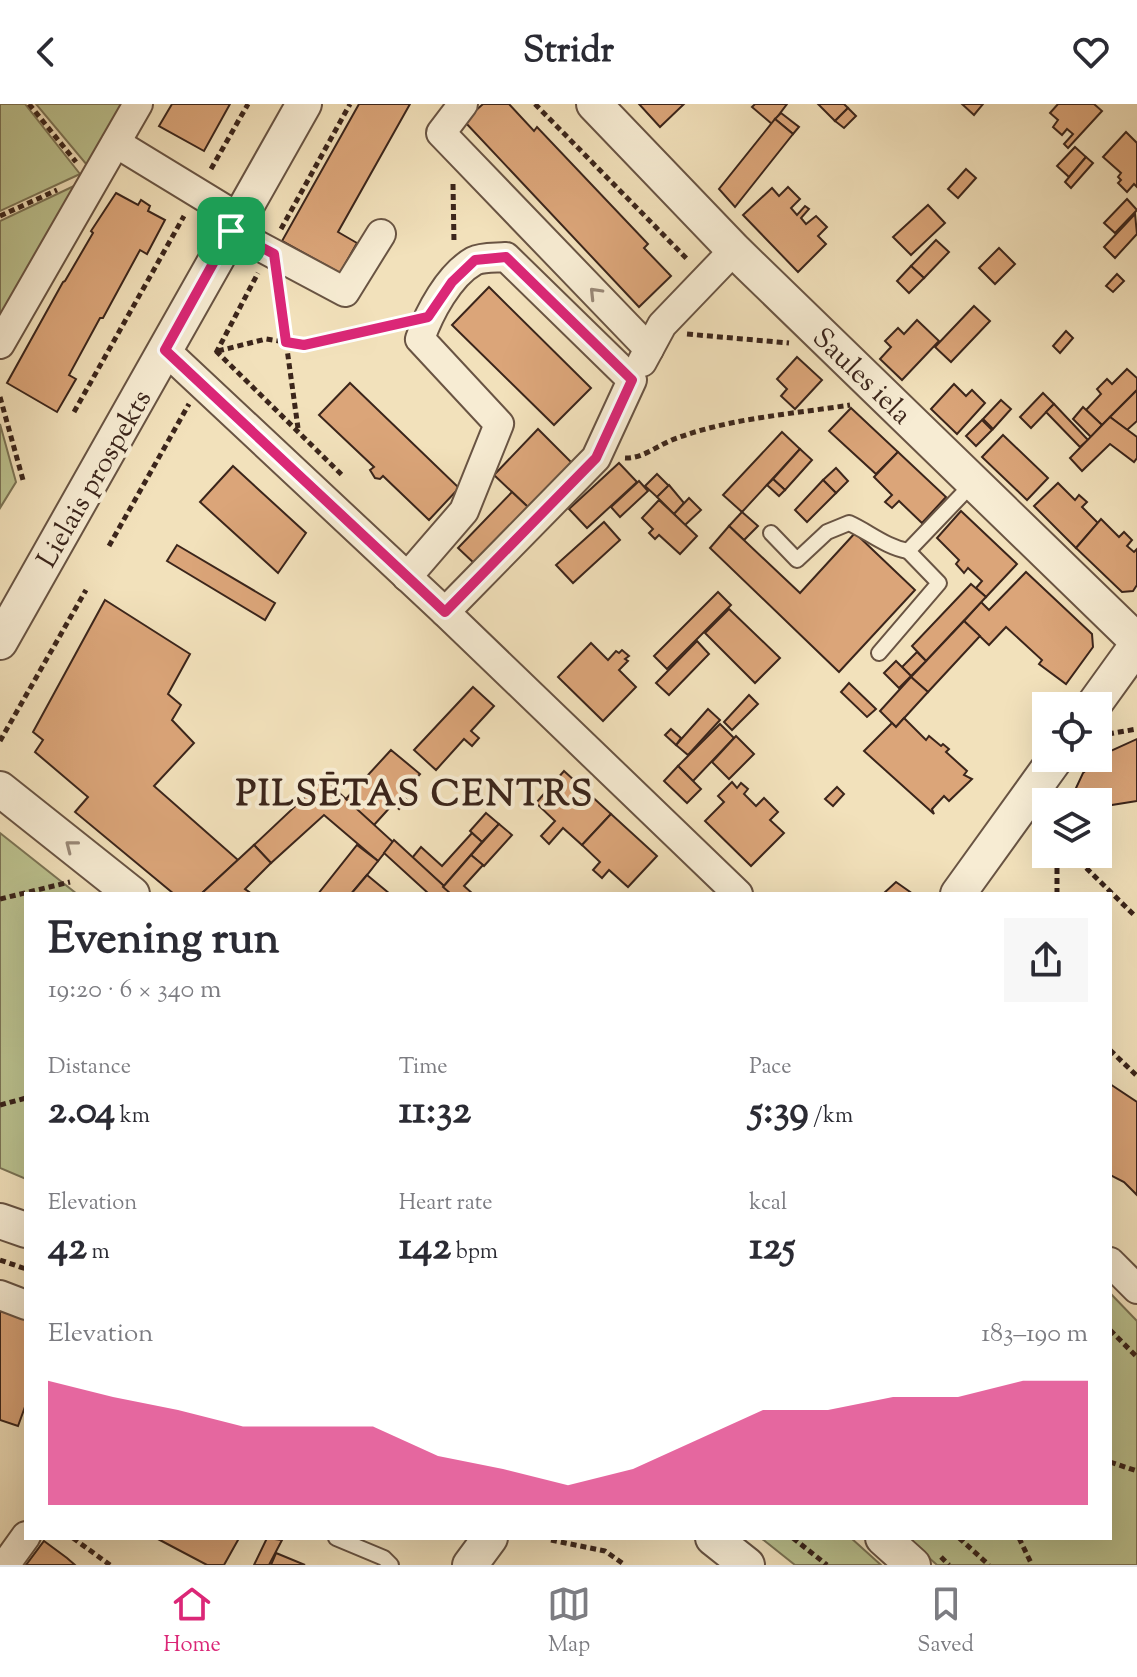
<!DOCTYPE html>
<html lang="en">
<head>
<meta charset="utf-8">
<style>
	:root { --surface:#fff; --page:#f7f7f7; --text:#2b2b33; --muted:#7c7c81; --line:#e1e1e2; --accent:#db2777 }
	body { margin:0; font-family:"Sorts Mill Goudy",serif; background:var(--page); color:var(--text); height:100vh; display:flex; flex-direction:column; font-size:30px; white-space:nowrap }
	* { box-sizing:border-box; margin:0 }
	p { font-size:26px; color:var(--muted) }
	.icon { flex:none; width:44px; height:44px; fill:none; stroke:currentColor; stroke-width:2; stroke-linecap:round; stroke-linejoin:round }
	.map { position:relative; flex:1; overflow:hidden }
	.details { position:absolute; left:24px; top:788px; width:1088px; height:648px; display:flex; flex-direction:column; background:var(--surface); border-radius:0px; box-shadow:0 8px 32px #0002 }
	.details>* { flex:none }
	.controls { position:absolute; left:1032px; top:588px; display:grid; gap:16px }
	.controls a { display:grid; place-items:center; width:80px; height:80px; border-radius:0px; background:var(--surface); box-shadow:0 8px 32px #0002; font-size:40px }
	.pin { position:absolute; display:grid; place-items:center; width:68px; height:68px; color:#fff; margin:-34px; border-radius:16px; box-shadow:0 4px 12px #0006 }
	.round { display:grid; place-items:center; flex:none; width:84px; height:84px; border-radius:0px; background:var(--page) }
	.summary { display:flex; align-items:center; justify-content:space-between; height:136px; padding:0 24px }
	h1 { font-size:44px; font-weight:700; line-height:60px }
	.figures { display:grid; grid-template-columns:repeat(3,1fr); gap:12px; height:136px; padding:8px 24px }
	.figures div { display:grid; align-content:center }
	.figures b { font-size:40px; font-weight:700 }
	.figures small { font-size:22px; font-weight:400 }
	.figures p { font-size:22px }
	.chart { height:224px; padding:16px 24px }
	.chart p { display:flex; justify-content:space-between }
	.chart svg { width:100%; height:144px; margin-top:8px; fill:var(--accent); opacity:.7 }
	header { display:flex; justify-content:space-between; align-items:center; height:104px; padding:0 24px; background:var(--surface); font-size:36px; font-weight:700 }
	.dock { display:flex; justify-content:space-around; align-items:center; height:112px; border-top:2px solid var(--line); background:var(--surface); font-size:22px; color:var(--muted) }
	.dock a { display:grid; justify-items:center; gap:4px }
	.dock .current { color:var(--accent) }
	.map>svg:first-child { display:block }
	.green { fill:#bcc28f; stroke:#7c7455; stroke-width:2 }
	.building { fill:#dba579; stroke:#3b251b; stroke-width:2 }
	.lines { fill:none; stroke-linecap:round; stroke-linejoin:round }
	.service-casing { stroke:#695443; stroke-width:18 }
	.minor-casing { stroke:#695443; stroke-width:32 }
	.tertiary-casing { stroke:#695443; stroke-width:38 }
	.path { stroke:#3b251b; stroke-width:5; stroke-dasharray:6 4; stroke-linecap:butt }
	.service { stroke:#f7ecd3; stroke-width:14 }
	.minor { stroke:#f7ecd3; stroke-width:28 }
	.tertiary { stroke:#f7ecd3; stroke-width:34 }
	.oneway { stroke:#987 }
	.route-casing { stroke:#fff; stroke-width:16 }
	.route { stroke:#db2777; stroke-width:10 }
	.labels { text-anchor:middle; stroke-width:8; stroke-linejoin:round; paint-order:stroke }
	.street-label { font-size:28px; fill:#3b251b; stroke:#f7ecd3 }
	.district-label { font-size:36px; font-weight:bold; letter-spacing:2px; fill:#3b251b; stroke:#f7ecd3 }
</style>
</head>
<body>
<header><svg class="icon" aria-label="back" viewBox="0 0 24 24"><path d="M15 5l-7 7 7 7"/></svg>Stridr<svg class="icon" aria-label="heart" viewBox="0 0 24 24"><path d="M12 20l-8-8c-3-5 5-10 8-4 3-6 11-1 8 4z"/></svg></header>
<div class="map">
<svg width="1137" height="1461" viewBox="0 0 1137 1461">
	<rect width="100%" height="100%" fill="#f2e1bb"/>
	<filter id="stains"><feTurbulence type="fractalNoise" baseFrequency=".0025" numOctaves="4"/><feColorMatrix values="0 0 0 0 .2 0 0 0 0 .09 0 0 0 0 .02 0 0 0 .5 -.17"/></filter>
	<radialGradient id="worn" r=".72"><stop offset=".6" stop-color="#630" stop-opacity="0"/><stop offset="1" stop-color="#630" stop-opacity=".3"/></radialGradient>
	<g class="green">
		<polygon points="0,0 25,0 80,70 0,107"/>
		<polygon points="36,0 131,0 92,67"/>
		<polygon points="74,82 81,87 0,228 0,117"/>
		<polygon points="0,320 16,378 0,404"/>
		<polygon points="0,729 77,790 26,790 26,1075 0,1064"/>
		<polygon points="1110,1189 1137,1217 1137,1461 937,1461 907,1434 1110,1434"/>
		<polygon points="761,1434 851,1434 881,1461 795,1461"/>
	</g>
	<g class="building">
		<polygon points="172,0 230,0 204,47 159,22"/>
		<polygon points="359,0 410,0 338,128 357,139 340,169 282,137"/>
		<polygon points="483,0 509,0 534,27 537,23 648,140 644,144 671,172 639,203 464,17"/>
		<polygon points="639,0 684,0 660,23"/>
		<polygon points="755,0 787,0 772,20 752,3"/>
		<polygon points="818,0 844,0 848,4 835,17"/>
		<polygon points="962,0 983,0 974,11"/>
		<polygon points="1058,0 1094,0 1102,7 1068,44 1064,40 1073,30 1067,25 1062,31 1053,23 1058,16 1050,9"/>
		<polygon points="848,4 856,12 844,24 835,17"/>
		<polygon points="781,9 799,23 793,30 775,15"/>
		<polygon points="775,15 793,30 735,103 719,85"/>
		<polygon points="1126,28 1137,39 1137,83 1134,80 1127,88 1118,79 1121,76 1118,73 1121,69 1103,53"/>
		<polygon points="1075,43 1086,53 1069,73 1057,62"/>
		<polygon points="1086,53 1093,59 1071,84 1065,78"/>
		<polygon points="966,65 976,74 958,94 948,85"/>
		<polygon points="788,83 800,95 791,104 797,111 805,102 809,105 801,114 806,120 816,112 827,123 818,132 826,140 798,168 743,111 772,84 779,92"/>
		<polygon points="116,89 138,101 141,96 150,102 148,107 165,116 147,150 140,146 103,214 100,214 69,271 76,275 57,308 7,279 63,178 65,177 93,129 91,127"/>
		<polygon points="1127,95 1137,106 1115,129 1104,119"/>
		<polygon points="928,101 945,119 911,151 893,133"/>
		<polygon points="1135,110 1137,130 1115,154 1104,143"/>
		<polygon points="936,136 949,148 924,174 911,162"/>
		<polygon points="999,144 1015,160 995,180 979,164"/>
		<polygon points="911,162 924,174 909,189 897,177"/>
		<polygon points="1117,170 1124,177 1113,188 1106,182"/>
		<polygon points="489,183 591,284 554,321 452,221"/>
		<polygon points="974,202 990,217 951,258 935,243"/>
		<polygon points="917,216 939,237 902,276 880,255 891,243 885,237 898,224 904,230"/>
		<polygon points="1066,227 1073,234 1060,249 1053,242"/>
		<polygon points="797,253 822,276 795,305 781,292 787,285 777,275"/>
		<polygon points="1127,265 1137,274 1137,286 1102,321 1086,306 1101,290 1097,285 1107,275 1112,280"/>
		<polygon points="350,279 459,384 429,416 383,372 380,375 375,374 370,366 374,363 319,311"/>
		<polygon points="954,280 966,292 972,286 985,299 957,330 931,305"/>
		<polygon points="1137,286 1137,317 1127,326 1110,313"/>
		<polygon points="1043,289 1054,300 1031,324 1020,313"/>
		<polygon points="1001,296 1011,305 993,325 983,315"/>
		<polygon points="1054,300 1088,336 1080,343 1046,308"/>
		<polygon points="1083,303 1102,321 1091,333 1073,315"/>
		<polygon points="851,304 898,348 876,370 829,327"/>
		<polygon points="1110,313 1137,333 1137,354 1134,358 1110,340 1082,367 1070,354"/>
		<polygon points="982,316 992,326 976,342 966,332"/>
		<polygon points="538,325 572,359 529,404 494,371"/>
		<polygon points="782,328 800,345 742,408 723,391"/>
		<polygon points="1003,331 1048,374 1027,396 982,353"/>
		<polygon points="800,345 812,356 785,386 773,375"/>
		<polygon points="898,348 946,393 922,419 899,397 892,404 885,398 892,391 874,373"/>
		<polygon points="619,359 637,378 587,424 569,405"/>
		<polygon points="233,362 306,429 278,469 200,398"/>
		<polygon points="836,364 848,377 836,389 823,376"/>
		<polygon points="657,370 669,382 657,393 645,382"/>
		<polygon points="773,375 785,386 779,392 767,381"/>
		<polygon points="823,376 836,389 807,418 795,406"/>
		<polygon points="639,377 648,387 620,413 611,403"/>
		<polygon points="1058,379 1075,396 1079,391 1087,398 1082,403 1098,419 1076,444 1034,402"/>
		<polygon points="669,381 684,399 674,410 657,393"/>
		<polygon points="512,388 529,404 475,460 458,444"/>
		<polygon points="689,394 701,406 685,421 674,410"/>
		<polygon points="659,396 697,432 680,450 659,431 655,435 649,429 653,425 642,414"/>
		<polygon points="961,407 1017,460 986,493 976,484 982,477 968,464 964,469 956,460 959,456 937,434"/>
		<polygon points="742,408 758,422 744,436 729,422"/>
		<polygon points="1101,415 1119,433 1124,428 1132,436 1127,442 1134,448 1137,445 1137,481 1133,487 1122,488 1076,444"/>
		<polygon points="604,418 620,436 573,479 556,461"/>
		<polygon points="729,422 800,489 855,429 915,486 839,568 710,444"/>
		<polygon points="177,441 275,499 265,516 167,457"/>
		<polygon points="1026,468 1092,530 1093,543 1066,580 1039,560 1042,556 1006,523 989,541 964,517 981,498 989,506"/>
		<polygon points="971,480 986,493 926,557 912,542"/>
		<polygon points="718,488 731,501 667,565 654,552"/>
		<polygon points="105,496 190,550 168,590 181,601 172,616 194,639 154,682 238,756 201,790 174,790 75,708 88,693 35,648 43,636 33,628"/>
		<polygon points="729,505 780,554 755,579 705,529"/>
		<polygon points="964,517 980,532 928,588 911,573"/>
		<polygon points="697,537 709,550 669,591 656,579"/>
		<polygon points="591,539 608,556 616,547 619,549 622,546 629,552 625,555 628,557 619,566 636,583 603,617 558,573"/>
		<polygon points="917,548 926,557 911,572 902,563"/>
		<polygon points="896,557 911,572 899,584 884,569"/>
		<polygon points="911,573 928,588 896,623 880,607"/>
		<polygon points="849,579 876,605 867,613 841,588"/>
		<polygon points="473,583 494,602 471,627 479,634 472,642 464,635 436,666 414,646"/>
		<polygon points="749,591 758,600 732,626 724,618"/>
		<polygon points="708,605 720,616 688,651 676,641"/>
		<polygon points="904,614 926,636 929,632 941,642 943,640 949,645 946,648 967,667 964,671 972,675 949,697 944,692 932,705 934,710 864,647 892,619 896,623"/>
		<polygon points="720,620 734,634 693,677 678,662"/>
		<polygon points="671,625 681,634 676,641 665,631"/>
		<polygon points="736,632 754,650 729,675 712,658"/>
		<polygon points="1137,635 1137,697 1099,703 1098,698 1081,697 1076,684 1083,669 1106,649"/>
		<polygon points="391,646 420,670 401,691 407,696 399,705 393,700 374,721 345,696"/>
		<polygon points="678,662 701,685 687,699 664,677"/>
		<polygon points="564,667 611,710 582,741 563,724 549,740 541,732 555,717 536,699"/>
		<polygon points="324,675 393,738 378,757 324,711 271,759 254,741"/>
		<polygon points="732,678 737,684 741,679 748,685 744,690 756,702 764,694 778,708 770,716 784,729 751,762 705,717 724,698 718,692"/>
		<polygon points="837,683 844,690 833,702 825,695"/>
		<polygon points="486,709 499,720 482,738 470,727"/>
		<polygon points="611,710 657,752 628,783 609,766 602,774 593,766 600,758 582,741"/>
		<polygon points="499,720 512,731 484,762 471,751"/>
		<polygon points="472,729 482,738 444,782 412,754 421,743 442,762"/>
		<polygon points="394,736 444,782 451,790 429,790 384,749"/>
		<polygon points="254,741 271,759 245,785 252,790 201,790"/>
		<polygon points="357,741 378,757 367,771 351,790 318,790"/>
		<polygon points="471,751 483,761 464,782 473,790 451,790 443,783"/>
		<polygon points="367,771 390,790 351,790"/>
		<polygon points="896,778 913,790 883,790"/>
		<polygon points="1110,980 1137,998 1137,1091 1124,1078 1110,1071"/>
		<polygon points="0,1207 26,1215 26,1300 18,1322 0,1316"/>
		<polygon points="156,1434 237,1434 238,1436 224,1461 207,1461"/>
		<polygon points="267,1434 282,1436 269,1461 254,1461"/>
		<polygon points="44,1437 67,1454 75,1461 26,1461"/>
		<polygon points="276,1449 305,1461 271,1461"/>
	</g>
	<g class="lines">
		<defs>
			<g id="service">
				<path d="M771,429L797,456L827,428L849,419C869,428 886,443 908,447"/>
				<polyline points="879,549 939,479 908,447 974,378"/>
				<polyline points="336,1434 384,1454 391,1461"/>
			</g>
			<g id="minor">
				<polyline points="463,0 441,29 649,245"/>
				<polyline points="116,39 239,114"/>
				<polyline points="231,127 345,188 381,130"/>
				<polyline points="0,240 138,0"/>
				<polyline points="165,246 445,508 738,790"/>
				<polyline points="642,258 662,221 734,146"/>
				<path d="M407,473L464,407L499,320L420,235C429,209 449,171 474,157C482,153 497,154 506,153L632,276L596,354L445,508"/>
				<polyline points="1110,1158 1137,1185"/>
				<polyline points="0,1191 26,1201"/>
				<polyline points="0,1460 8,1457 26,1432"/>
			</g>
			<g id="tertiary">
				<polyline points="594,0 734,146 1137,537"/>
				<polyline points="0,538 304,0"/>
				<polyline points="1093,602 1137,541"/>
				<polyline points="0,685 132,790"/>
				<polyline points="958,790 1056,654"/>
				<polyline points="0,1117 26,1126"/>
				<polyline points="713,1434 747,1461"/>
				<polyline points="883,1434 913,1461"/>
				<polyline points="470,1461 490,1434"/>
			</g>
		</defs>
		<use href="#service" class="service-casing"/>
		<use href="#minor" class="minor-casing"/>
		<use href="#tertiary" class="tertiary-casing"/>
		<g class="path">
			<polyline points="29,0 76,58"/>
			<polyline points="535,0 689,157"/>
			<polyline points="211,65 248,0"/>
			<polyline points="453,80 454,138"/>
			<polyline points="0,112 57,86"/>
			<polyline points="281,125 350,0"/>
			<polyline points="278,180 298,324"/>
			<polyline points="687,230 789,239"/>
			<polyline points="216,247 344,373"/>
			<polyline points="218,247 266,235 304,241 400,219"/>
			<polyline points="216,249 258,169"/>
			<polyline points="0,293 23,376"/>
			<polyline points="74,308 184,112"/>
			<path d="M625,354C643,355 659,340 677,334C731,314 793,310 850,301"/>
			<polyline points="109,442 189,300"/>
			<polyline points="1108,630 1137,625"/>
			<polyline points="0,637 86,486"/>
			<polyline points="1072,750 1136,813"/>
			<polyline points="1057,790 1057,750"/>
			<polyline points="0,795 70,778"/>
			<polyline points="1110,946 1137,972"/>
			<polyline points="0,1001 26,994"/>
			<polyline points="0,1156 26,1165"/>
			<polyline points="1110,1226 1137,1253"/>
			<polyline points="1110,1358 1137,1367"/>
			<polyline points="73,1434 110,1461"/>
			<polyline points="793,1434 827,1461"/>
			<polyline points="959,1434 989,1461"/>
			<polyline points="1019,1434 1032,1461"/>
			<polyline points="551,1436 605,1447 625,1461"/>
			<polyline points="941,1453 949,1461"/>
		</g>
		<use href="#service" class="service"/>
		<use href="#minor" class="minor"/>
		<use href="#tertiary" class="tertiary"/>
	</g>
	<defs><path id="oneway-chevron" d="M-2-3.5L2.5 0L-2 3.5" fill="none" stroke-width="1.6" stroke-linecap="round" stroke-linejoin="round" transform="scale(2)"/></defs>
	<g class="oneway">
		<use href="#oneway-chevron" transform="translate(595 189) rotate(-134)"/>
		<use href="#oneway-chevron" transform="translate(71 742) rotate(-142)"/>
	</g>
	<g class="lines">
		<defs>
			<polygon id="route" points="231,127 274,150 286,238 304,241 428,213 452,178 475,156 506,153 632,276 596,354 445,508 165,246"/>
		</defs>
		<use href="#route" class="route-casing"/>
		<use href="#route" class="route"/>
	</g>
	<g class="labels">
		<g class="street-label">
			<text transform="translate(863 271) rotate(44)" y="10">Saules iela</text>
			<text transform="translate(93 374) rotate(-60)" y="10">Lielais prospekts</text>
		</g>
		<g class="district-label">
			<text x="415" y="701">PILSĒTAS CENTRS</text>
		</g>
	</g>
	<rect width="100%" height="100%" filter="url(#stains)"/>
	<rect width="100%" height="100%" fill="url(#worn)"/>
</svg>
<div class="controls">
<a><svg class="icon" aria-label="locate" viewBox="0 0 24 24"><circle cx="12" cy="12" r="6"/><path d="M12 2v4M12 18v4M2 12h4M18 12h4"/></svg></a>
<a><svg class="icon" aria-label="layers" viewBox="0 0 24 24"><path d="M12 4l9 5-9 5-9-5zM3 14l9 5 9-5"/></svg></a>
</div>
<div class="pin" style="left:231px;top:127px;background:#1e9e55"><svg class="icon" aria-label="arrive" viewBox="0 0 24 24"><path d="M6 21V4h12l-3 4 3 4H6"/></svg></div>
<section class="details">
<div class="summary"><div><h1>Evening run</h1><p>19:20 · 6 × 340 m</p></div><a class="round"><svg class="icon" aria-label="share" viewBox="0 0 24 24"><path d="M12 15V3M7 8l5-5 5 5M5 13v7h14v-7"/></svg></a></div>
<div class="figures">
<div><p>Distance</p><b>2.04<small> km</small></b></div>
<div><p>Time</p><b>11:32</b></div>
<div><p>Pace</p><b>5:39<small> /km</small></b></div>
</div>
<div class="figures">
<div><p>Elevation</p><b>42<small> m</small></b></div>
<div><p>Heart rate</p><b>142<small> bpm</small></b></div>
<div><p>kcal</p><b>125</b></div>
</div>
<div class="chart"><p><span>Elevation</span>183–190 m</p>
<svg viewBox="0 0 160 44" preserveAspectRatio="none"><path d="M0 44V6L10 11L20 15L30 20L40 20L50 20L60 29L70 33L80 38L90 33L100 24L110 15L120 15L130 11L140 11L150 6L160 6V44z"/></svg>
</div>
</section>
</div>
<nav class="dock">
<a class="current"><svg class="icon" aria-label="home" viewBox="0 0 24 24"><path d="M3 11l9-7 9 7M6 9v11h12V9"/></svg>Home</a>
<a><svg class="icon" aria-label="map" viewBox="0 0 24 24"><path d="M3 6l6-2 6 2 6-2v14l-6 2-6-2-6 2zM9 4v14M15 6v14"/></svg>Map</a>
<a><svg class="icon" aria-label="saved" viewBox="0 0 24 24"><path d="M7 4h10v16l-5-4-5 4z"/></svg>Saved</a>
</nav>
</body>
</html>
